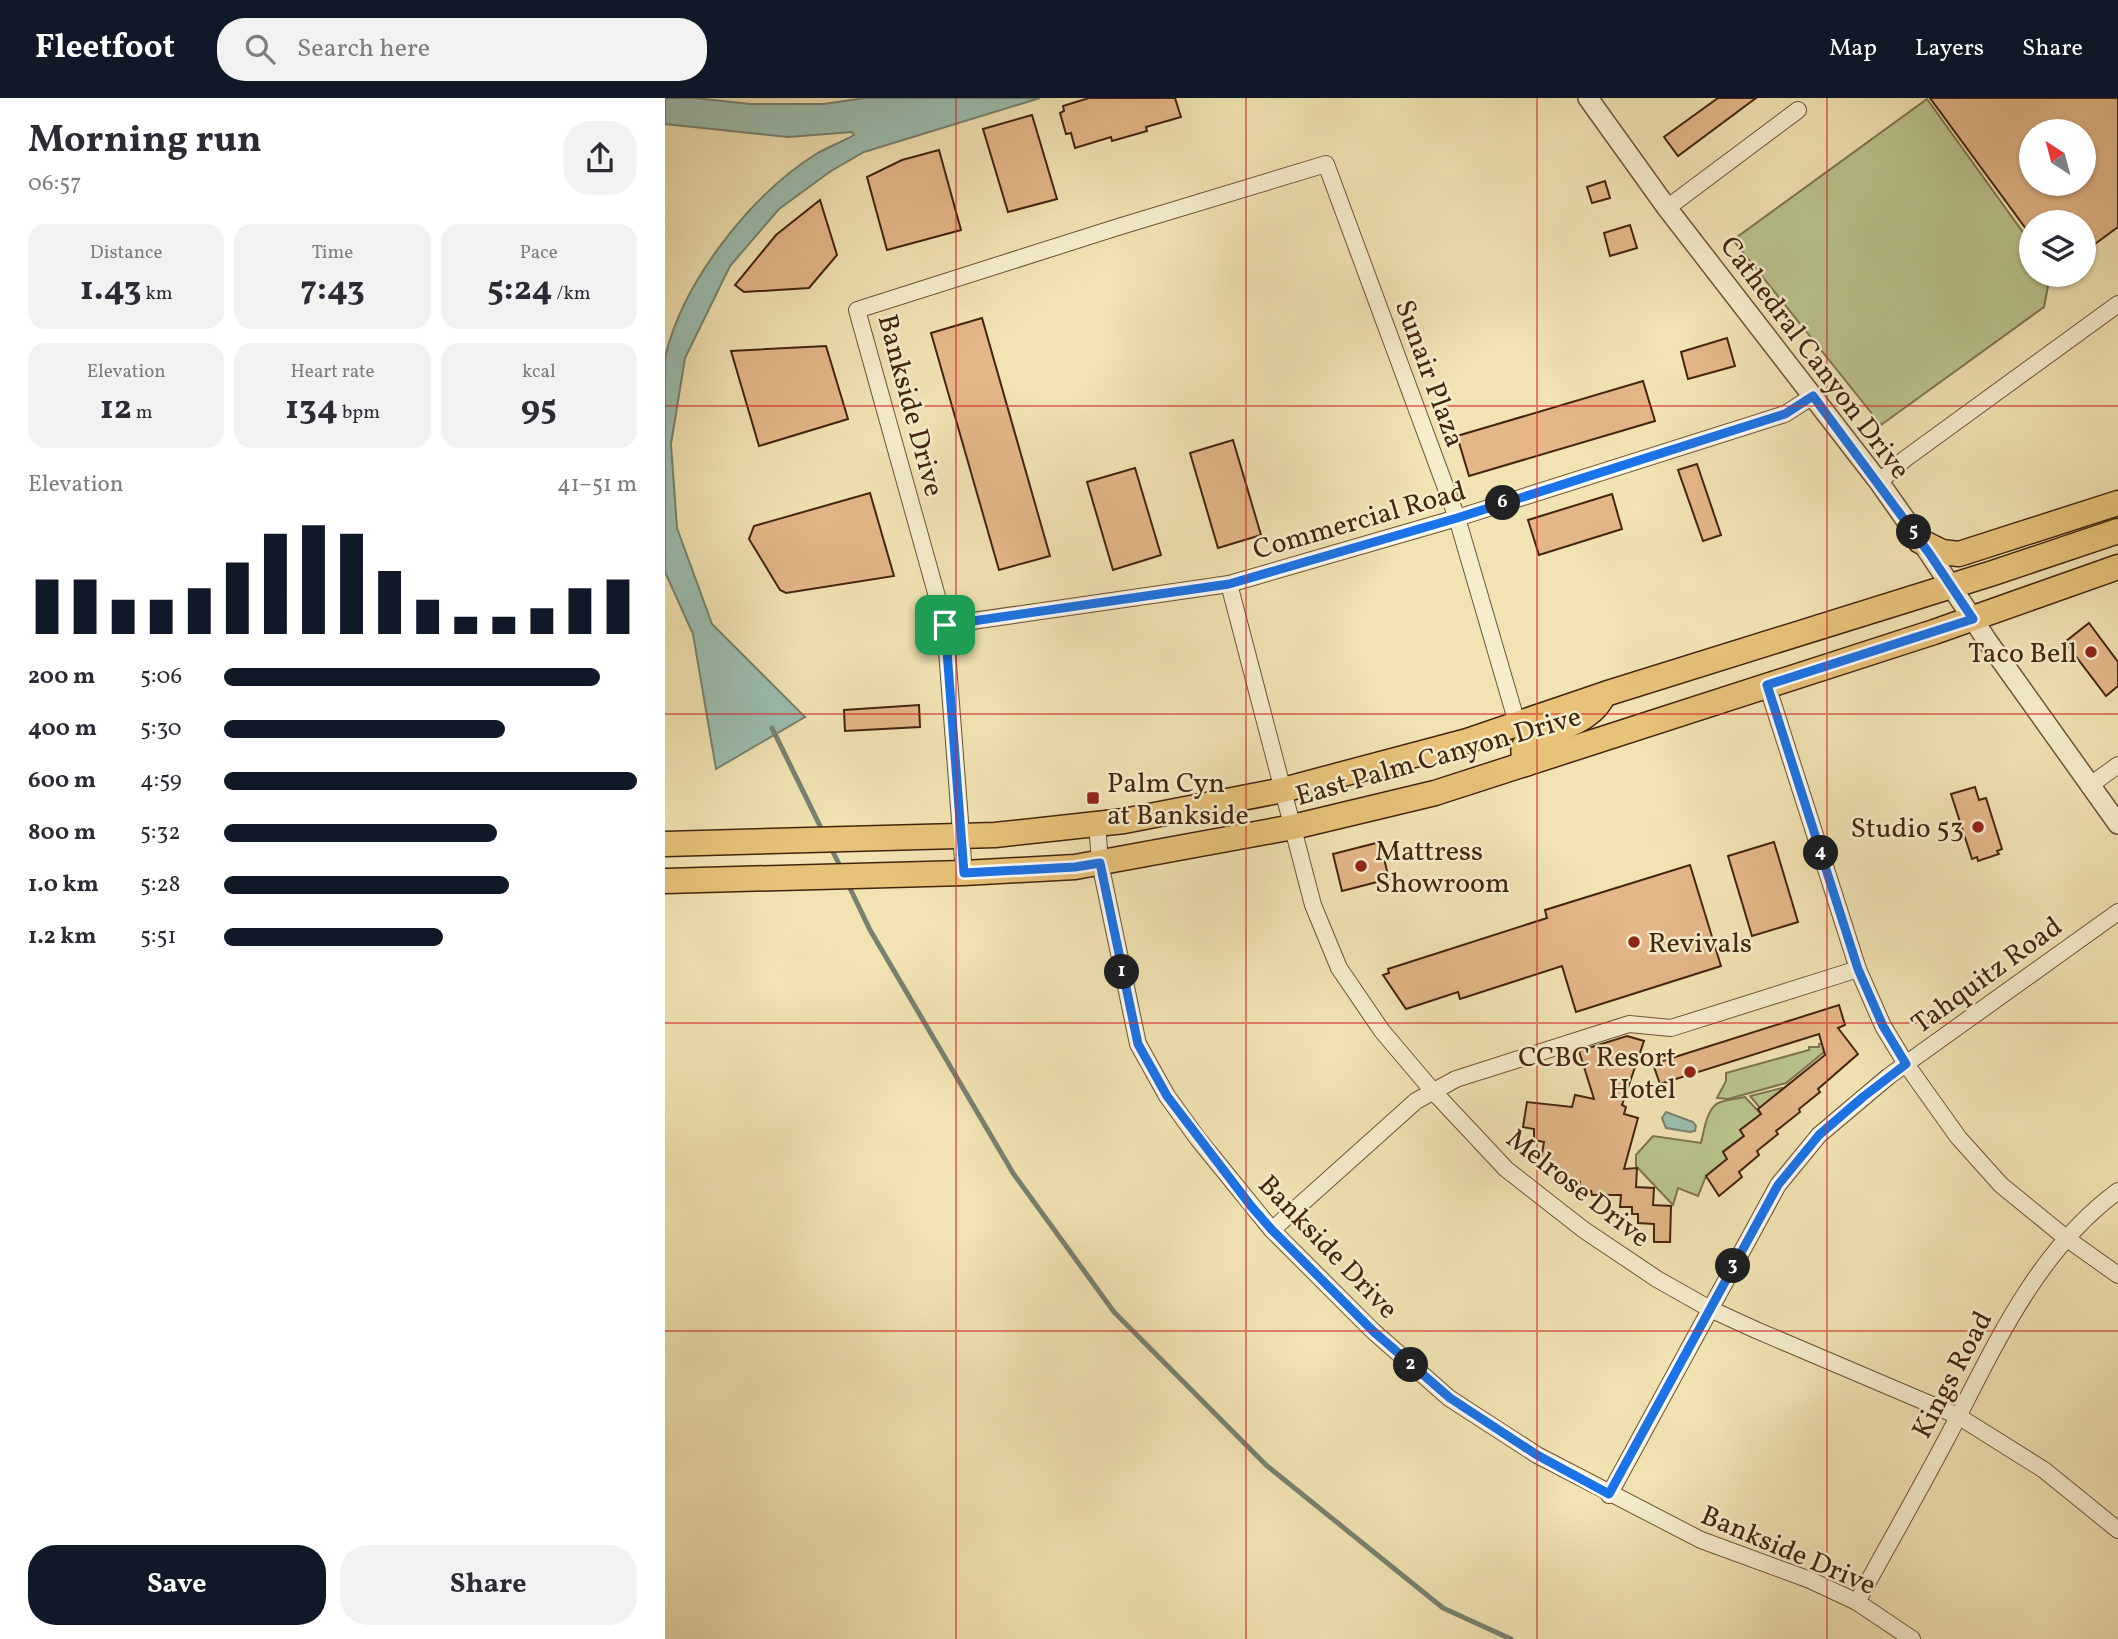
<!DOCTYPE html>
<html lang="en">
<head>
<meta charset="utf-8">
<style>
	:root { --surface:#fff; --page:#f2f2f3; --text:#2b2b33; --muted:#7c7c81; --accent:#111827 }
	body { margin:0; font-family:Vollkorn,serif; background:var(--page); color:var(--text); height:100vh; display:flex; flex-direction:column; font-size:26px; white-space:nowrap }
	* { box-sizing:border-box; margin:0 }
	p { font-size:23px; color:var(--muted) }
	.icon { flex:none; width:38px; height:38px; fill:none; stroke:currentColor; stroke-width:2; stroke-linecap:round; stroke-linejoin:round }
	.map { position:relative; flex:1; overflow:hidden }
	.side { display:flex; flex-direction:column; background:var(--surface); width:665px }
	.side>* { flex:none }
	.needle { width:46px; rotate:324deg }
	.controls { position:absolute; left:1354px; top:21px; display:grid; gap:14px }
	.controls a { display:grid; place-items:center; width:77px; height:77px; border-radius:50%; background:var(--surface); box-shadow:0 2px 5px #0004; font-size:35px }
	.pin { position:absolute; display:grid; place-items:center; width:60px; height:60px; color:#fff; margin:-30px; border-radius:14px; box-shadow:0 4px 10px #0006 }
	.km { position:absolute; width:35px; height:35px; margin:-18px; border-radius:50%; background:#222; color:#fff; font-size:19px; line-height:35px; text-align:center }
	.round { display:grid; place-items:center; flex:none; width:74px; height:74px; border-radius:28px; background:var(--page) }
	.headline { display:flex; align-items:center; justify-content:space-between; height:119px; padding:0 28px }
	h1 { font-size:38px; font-weight:700; line-height:52px }
	.stats { display:grid; grid-template-columns:repeat(3,1fr); gap:10px; height:119px; padding:7px 28px }
	.stats div { display:grid; align-content:center; border-radius:18px; background:var(--page); text-align:center }
	.stats b { font-size:35px; font-weight:700 }
	.stats small { font-size:19px; font-weight:400 }
	.stats p { font-size:19px }
	.chart { height:196px; padding:14px 28px }
	.chart p { display:flex; justify-content:space-between }
	.chart svg { width:100%; height:126px; margin-top:7px; stroke:var(--accent); stroke-width:6 }
	.cta { display:flex; gap:14px; margin-top:auto; padding:14px 28px }
	.cta a { flex:1; height:80px; border-radius:28px; background:var(--accent); color:#fff; font-size:28px; font-weight:700; line-height:80px; text-align:center }
	.cta a+a { background:var(--page); color:var(--text) }
	ul { padding:0 28px; list-style:none; font-size:23px }
	li { display:grid; grid-template-columns:112px 84px 1fr; align-items:center; height:52px }
	li i { height:18px; border-radius:9px; background:var(--accent) }
	header { display:flex; align-items:center; gap:42px; box-sizing:border-box; height:98px; padding:0 35px; background:var(--accent); color:#fff }
	header strong { font-size:33px }
	nav { display:flex; gap:38px; margin-inline-start:auto; font-size:24px }
	.search { width:490px; height:63px; background:var(--page); display:flex; align-items:center; gap:18px; box-sizing:border-box; padding:0 24px; border-radius:28px; color:var(--muted); font-size:26px }
	main { display:flex; flex:1; min-height:0 }
	.map>svg:first-child { display:block }
	.green { fill:#bac48c; stroke:#7e744d; stroke-width:2 }
	.water { fill:#9bbeb0; stroke:#78816f; stroke-width:2 }
	.lines { fill:none; stroke-linecap:round; stroke-linejoin:round }
	.stream { stroke:#78816f; stroke-width:5 }
	.building { fill:#e4b688; stroke:#43250e; stroke-width:2; fill-rule:evenodd }
	.minor-casing { stroke:#6e5437; stroke-width:18 }
	.tertiary-casing { stroke:#6e5437; stroke-width:22 }
	.primary-casing { stroke:#43250e; stroke-width:27 }
	.minor { stroke:#f6edcd; stroke-width:16 }
	.tertiary { stroke:#f6edcd; stroke-width:19 }
	.primary { stroke:#e8c279; stroke-width:24 }
	.route-casing { stroke:#fff; stroke-width:14 }
	.route { stroke:#1a73e8; stroke-width:9 }
	.grid { fill:none; stroke:#d62828; stroke-width:2; stroke-opacity:0.55 }
	.poi-dot { fill:#8f2418; stroke:#f6edcd; stroke-width:2.5 }
	.labels { text-anchor:middle; stroke-width:5; stroke-linejoin:round; paint-order:stroke }
	.street-label { font-size:28px; fill:#43250e; stroke:#f6edcd }
	.poi-label { font-size:28px; fill:#43250e; stroke:#f6edcd; text-anchor:end }
</style>
</head>
<body>
<header>
<strong>Fleetfoot</strong>
<div class="search"><svg class="icon" aria-label="search" viewBox="0 0 24 24"><circle cx="10" cy="10" r="6"/><path d="M15 15l6 6"/></svg>Search here</div>
<nav><a>Map</a><a>Layers</a><a>Share</a></nav>
</header>
<main>
<section class="side">
<div class="headline"><div><h1>Morning run</h1><p>06:57</p></div><a class="round"><svg class="icon" aria-label="share" viewBox="0 0 24 24"><path d="M12 15V3M7 8l5-5 5 5M5 13v7h14v-7"/></svg></a></div>
<div class="stats">
<div><p>Distance</p><b>1.43<small> km</small></b></div>
<div><p>Time</p><b>7:43</b></div>
<div><p>Pace</p><b>5:24<small> /km</small></b></div>
</div>
<div class="stats">
<div><p>Elevation</p><b>12<small> m</small></b></div>
<div><p>Heart rate</p><b>134<small> bpm</small></b></div>
<div><p>kcal</p><b>95</b></div>
</div>
<div class="chart"><p><span>Elevation</span>41–51 m</p>
<svg viewBox="0 0 160 44" preserveAspectRatio="none"><path d="M5 44V25M15 44V25M25 44V32M35 44V32M45 44V28M55 44V19M65 44V9M75 44V6M85 44V9M95 44V22M105 44V32M115 44V38M125 44V38M135 44V35M145 44V28M155 44V25"/></svg>
</div>
<ul>
<li><b>200 m</b>5:06<i style="width:91%"></i></li>
<li><b>400 m</b>5:30<i style="width:68%"></i></li>
<li><b>600 m</b>4:59<i style="width:100%"></i></li>
<li><b>800 m</b>5:32<i style="width:66%"></i></li>
<li><b>1.0 km</b>5:28<i style="width:69%"></i></li>
<li><b>1.2 km</b>5:51<i style="width:53%"></i></li>
</ul>
<div class="cta"><a>Save</a><a>Share</a></div>
</section>
<div class="map">
<svg width="1453" height="1541" viewBox="0 0 1453 1541">
	<rect width="100%" height="100%" fill="#f1e3b2"/>
	<filter id="stains"><feTurbulence type="fractalNoise" baseFrequency=".00286" numOctaves="4"/><feColorMatrix values="0 0 0 0 .2 0 0 0 0 .09 0 0 0 0 .02 0 0 0 .5 -.17"/></filter>
	<radialGradient id="worn" r=".72"><stop offset=".6" stop-color="#630" stop-opacity="0"/><stop offset="1" stop-color="#630" stop-opacity=".3"/></radialGradient>
	<g class="green">
		<polygon points="1262,1 1367,147 1367,177 1385,177 1379,209 1216,327 1068,142"/>
		<polygon points="1174,942 1121,985 1063,1001 1052,1000 1061,983 1061,975 1144,952 1144,949 1154,949 1154,946"/>
		<polygon points="1117,990 1121,996 1095,1010 1085,998"/>
		<path d="M1080,999L1096,1016L1075,1032L1079,1038L1058,1053L1062,1061L1041,1078L1033,1098L1013,1090L1008,1107L971,1068V1057L988,1038L1036,1045C1039,1033 1042,1007 1056,1004C1064,1001 1072,1001 1080,999Z"/>
	</g>
	<g class="water">
		<path d="M0,0H30L85,6H159L200,0H375L199,54L166,73L114,111L65,168L20,260L6,346L12,430L47,526L140,619L51,671L28,536L0,474V260C17,184 86,97 151,56C163,49 177,44 189,37L187,34L123,39L0,26Z"/>
		<polygon points="1001,1014 1028,1024 1031,1028 1030,1033 1025,1034 1001,1030 997,1020"/>
	</g>
	<g class="lines">
		<g class="stream">
			<polyline points="107,630 158,734"/>
			<polyline points="166,750 177,772"/>
			<polyline points="182,784 205,832 348,1075 449,1214 601,1367 778,1510 846,1541"/>
		</g>
	</g>
	<g class="building">
		<polygon points="424,0 510,0 516,19 481,29 482,33 447,43 446,39 410,50 406,35 401,36 395,15 399,13 398,8"/>
		<polygon points="1053,0 1091,0 1013,58 999,39"/>
		<path d="M1265,0H1453V129L1419,154V124H1367V139ZM1367,33H1419V86H1367Z"/>
		<polygon points="367,17 392,101 343,114 318,31"/>
		<polygon points="274,52 296,132 222,152 202,79 237,62"/>
		<polygon points="940,83 945,100 927,105 922,89"/>
		<polygon points="155,102 172,157 144,190 79,194 70,187 111,137"/>
		<polygon points="965,127 972,150 945,158 939,135"/>
		<polygon points="317,220 385,458 334,472 266,235"/>
		<polygon points="1062,240 1070,268 1023,281 1016,254"/>
		<polygon points="161,248 183,321 94,348 66,253"/>
		<polygon points="978,283 990,323 804,378 792,338"/>
		<polygon points="568,342 596,437 553,450 525,355"/>
		<polygon points="1032,366 1056,437 1038,443 1013,372"/>
		<polygon points="470,370 496,457 448,472 422,384"/>
		<polygon points="205,395 229,478 121,495 115,492 84,441 89,428"/>
		<polygon points="947,396 957,431 874,457 863,422"/>
		<polygon points="1424,525 1453,564 1453,588 1441,598 1400,544"/>
		<polygon points="254,607 255,629 180,633 179,612"/>
		<polygon points="1310,689 1314,702 1321,700 1337,751 1332,753 1334,756 1313,763 1312,759 1307,761 1286,696"/>
		<polygon points="715,744 724,781 677,793 668,756"/>
		<polygon points="1109,744 1133,824 1087,838 1063,758"/>
		<polygon points="1025,767 1056,868 911,914 897,868 795,901 793,894 741,911 718,877 724,875 723,871 882,820 880,812"/>
		<polygon points="1174,907 1180,927 1173,930 1193,956 1153,991 1155,994 1134,1011 1135,1014 1111,1033 1113,1036 1092,1053 1094,1057 1074,1074 1077,1079 1054,1098 1041,1078 1062,1061 1058,1054 1079,1038 1075,1032 1096,1016 1093,1011 1160,957 1154,936 995,986 988,966"/>
		<polygon points="962,938 979,943 957,1007 961,1009 959,1016 973,1020 959,1071 972,1070 971,1089 989,1090 988,1107 1006,1108 1005,1144 989,1144 989,1126 973,1125 973,1116 967,1116 967,1109 955,1109 956,1097 927,1097 926,1093 914,1092 915,1084 893,1082 894,1072 888,1072 888,1065 876,1062 879,1044 869,1042 869,1031 858,1029 862,1004 907,1009 910,997 929,1001 914,953"/>
	</g>
	<g class="lines">
		<defs>
			<g id="minor">
				<polyline points="1002,110 1133,12"/>
				<polyline points="1214,384 1240,361 1453,206"/>
				<polyline points="564,486 648,807 674,870 717,933 767,992 841,1071 919,1132 992,1181 1045,1211 1091,1232 1293,1318 1379,1372 1453,1432"/>
				<polyline points="280,527 564,486 792,420 1120,316 1148,298"/>
				<polyline points="1102,587 1193,871 1218,928 1241,966 1293,1039 1336,1087 1401,1140 1453,1177"/>
				<polyline points="1424,688 1453,667"/>
				<polyline points="432,725 435,765 473,946 502,998 533,1041 607,1132 708,1233 784,1300 872,1357 1036,1442 1145,1482 1192,1504 1247,1541"/>
				<polyline points="299,775 280,527 192,212 453,129 661,66 792,420 852,625"/>
				<polyline points="607,1132 751,1003 791,981 964,926 1006,930 1193,871"/>
				<polyline points="944,1397 1113,1087 1154,1037 1224,978 1453,814"/>
				<path d="M1192,1504C1222,1449 1253,1395 1282,1340C1328,1252 1370,1154 1453,1093"/>
			</g>
			<polyline id="tertiary" points="923,0 1002,110 1214,384 1264,455 1323,544 1453,726"/>
			<g id="primary">
				<polyline points="1255,443 1277,454 1294,456 1453,405"/>
				<path d="M860,666C858,654 856,648 865,641C889,632 922,625 936,602"/>
				<polyline points="0,746 330,737 459,723 618,692 802,643 940,596 1328,475 1453,433"/>
				<polyline points="0,783 299,775 410,769 628,729 770,695 1269,534 1453,469"/>
			</g>
		</defs>
		<use href="#minor" class="minor-casing"/>
		<use href="#tertiary" class="tertiary-casing"/>
		<use href="#primary" class="primary-casing"/>
		<use href="#minor" class="minor"/>
		<use href="#tertiary" class="tertiary"/>
		<use href="#primary" class="primary"/>
	</g>
	<g class="lines">
		<defs>
			<polygon id="route" points="1148,298 1264,455 1308,521 1102,587 1193,871 1218,928 1241,966 1198,999 1154,1037 1113,1087 944,1396 872,1357 785,1300 708,1233 607,1132 586,1108 502,998 473,946 435,765 410,769 299,775 280,527 564,486 792,420 1120,316"/>
		</defs>
		<use href="#route" class="route-casing"/>
		<use href="#route" class="route"/>
	</g>
	<path class="grid" d="M291,0V1541M581,0V1541M872,0V1541M1162,0V1541M0,308H1453M0,616H1453M0,925H1453M0,1233H1453"/>
	<g class="poi-dot">
		<circle cx="1426" cy="554" r="7"/>
		<rect x="421" y="693" width="14" height="14" rx="3.5"/>
		<circle cx="1313" cy="729" r="7"/>
		<circle cx="696" cy="768" r="7"/>
		<circle cx="969" cy="844" r="7"/>
		<circle cx="1025" cy="974" r="7"/>
	</g>
	<g class="labels">
		<g class="street-label">
			<text transform="translate(1151 259) rotate(53)" y="10">Cathedral Canyon Drive</text>
			<text transform="translate(766 275) rotate(70)" y="10">Sunair Plaza</text>
			<text transform="translate(247 307) rotate(75)" y="10">Bankside Drive</text>
			<text transform="translate(694 421) rotate(-16)" y="10">Commercial Road</text>
			<text transform="translate(773 657) rotate(-16)" y="10">East Palm Canyon Drive</text>
			<text transform="translate(1321 876) rotate(-36)" y="10">Tahquitz Road</text>
			<text transform="translate(914 1089) rotate(38)" y="10">Melrose Drive</text>
			<text transform="translate(664 1148) rotate(46)" y="10">Bankside Drive</text>
			<text transform="translate(1286 1276) rotate(-62)" y="10">Kings Road</text>
			<text transform="translate(1124 1451) rotate(23)" y="10">Bankside Drive</text>
		</g>
		<g class="poi-label">
			<text x="1412" y="564">Taco Bell</text>
			<text x="442" y="694" text-anchor="start">Palm Cyn<tspan x="442" dy="32">at Bankside</tspan></text>
			<text x="1299" y="739">Studio 53</text>
			<text x="710" y="762" text-anchor="start">Mattress<tspan x="710" dy="32">Showroom</tspan></text>
			<text x="983" y="854" text-anchor="start">Revivals</text>
			<text x="1011" y="968">CCBC Resort<tspan x="1011" dy="32">Hotel</tspan></text>
		</g>
	</g>
	<rect width="100%" height="100%" filter="url(#stains)"/>
	<rect width="100%" height="100%" fill="url(#worn)"/>
</svg>
<div class="controls">
<a><svg class="needle" viewBox="-14 -14 28 28"><path d="M0-13l5 13h-10z" fill="#e53935"/><path d="M0 13l5-13h-10z" fill="#7c7c81"/></svg></a>
<a><svg class="icon" aria-label="layers" viewBox="0 0 24 24"><path d="M12 4l9 5-9 5-9-5zM3 14l9 5 9-5"/></svg></a>
</div>
<div class="pin" style="left:280px;top:527px;background:#1e9e55"><svg class="icon" aria-label="arrive" viewBox="0 0 24 24"><path d="M6 21V4h12l-3 4 3 4H6"/></svg></div>
<b class="km" style="left:457px;top:874px">1</b>
<b class="km" style="left:746px;top:1267px">2</b>
<b class="km" style="left:1068px;top:1168px">3</b>
<b class="km" style="left:1156px;top:755px">4</b>
<b class="km" style="left:1249px;top:434px">5</b>
<b class="km" style="left:838px;top:405px">6</b>
</div>
</main>
</body>
</html>
